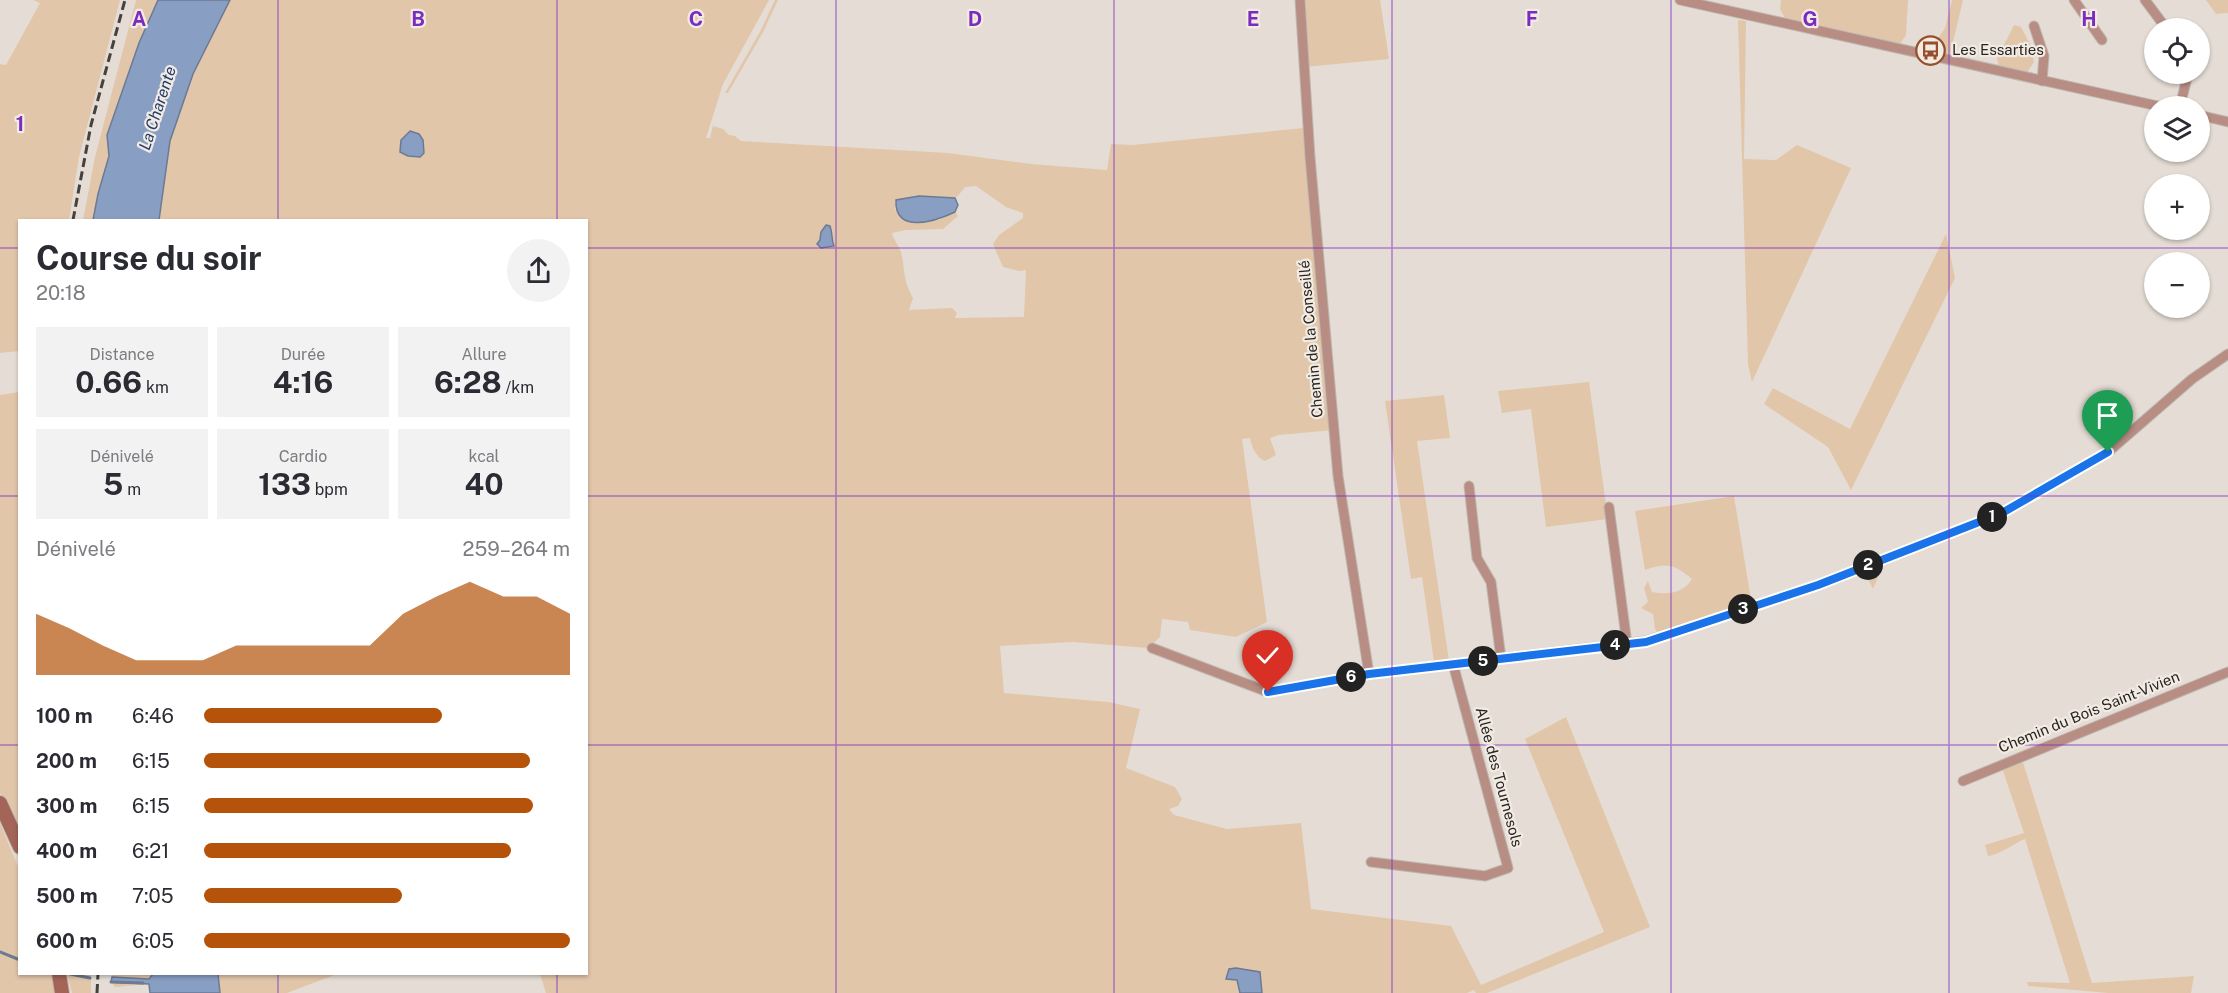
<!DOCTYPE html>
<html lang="fr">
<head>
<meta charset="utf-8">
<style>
	:root { --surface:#fff; --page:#f2f2f3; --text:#2b2b33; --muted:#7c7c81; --accent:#b45309 }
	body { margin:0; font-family:"Public Sans",sans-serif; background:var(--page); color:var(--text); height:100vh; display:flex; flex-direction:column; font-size:22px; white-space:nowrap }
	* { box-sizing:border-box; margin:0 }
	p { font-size:20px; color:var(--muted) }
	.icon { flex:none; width:33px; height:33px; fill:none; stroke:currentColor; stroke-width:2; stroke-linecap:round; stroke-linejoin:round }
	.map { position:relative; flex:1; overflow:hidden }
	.drawer { position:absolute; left:18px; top:219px; width:570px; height:756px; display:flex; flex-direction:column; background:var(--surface); border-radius:0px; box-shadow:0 2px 4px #0004 }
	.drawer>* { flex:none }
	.tools { position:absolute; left:2144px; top:18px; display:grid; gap:12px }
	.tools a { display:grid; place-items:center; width:66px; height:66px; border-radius:50%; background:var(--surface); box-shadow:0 2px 4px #0004; font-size:30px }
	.pin { position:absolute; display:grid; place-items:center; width:51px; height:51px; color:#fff; margin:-62px -26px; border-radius:50% 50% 50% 0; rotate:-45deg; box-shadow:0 0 6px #0007 }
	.pin .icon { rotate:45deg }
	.km { position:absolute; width:30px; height:30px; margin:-15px; border-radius:50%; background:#222; color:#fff; font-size:16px; line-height:30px; text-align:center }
	.round { display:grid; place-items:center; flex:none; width:63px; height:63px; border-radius:32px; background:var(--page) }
	.summary { display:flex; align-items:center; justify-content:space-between; height:102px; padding:0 18px }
	h1 { font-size:33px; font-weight:700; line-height:45px }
	.stats { display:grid; grid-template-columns:repeat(3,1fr); gap:9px; height:102px; padding:6px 18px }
	.stats div { display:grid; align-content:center; border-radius:0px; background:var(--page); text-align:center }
	.stats b { font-size:30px; font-weight:700 }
	.stats small { font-size:16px; font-weight:400 }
	.stats p { font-size:16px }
	.chart { height:168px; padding:12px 18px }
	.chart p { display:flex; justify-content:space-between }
	.chart svg { width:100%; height:108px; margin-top:6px; fill:var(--accent); opacity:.7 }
	ul { padding:0 18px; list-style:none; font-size:20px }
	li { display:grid; grid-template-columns:96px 72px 1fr; align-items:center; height:45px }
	li i { height:15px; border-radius:8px; background:var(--accent) }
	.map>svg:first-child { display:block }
	.green { fill:#e1c6aa; fill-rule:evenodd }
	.water { fill:#899ec3; stroke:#6c7a93; stroke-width:1.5 }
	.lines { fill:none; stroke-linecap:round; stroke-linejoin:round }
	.stream { stroke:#6c7a93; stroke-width:3 }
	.minor-casing { stroke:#bfb8b1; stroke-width:11 }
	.secondary-casing { stroke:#bfb8b1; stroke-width:16 }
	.minor { stroke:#b88e84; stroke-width:9 }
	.secondary { stroke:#a26558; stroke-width:14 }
	.rail { stroke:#45423e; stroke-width:3; stroke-dasharray:9 4.5; stroke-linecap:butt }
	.route-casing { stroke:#fff; stroke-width:12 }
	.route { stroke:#1a73e8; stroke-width:8 }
	.grid { fill:none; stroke:#7b2cbf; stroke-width:1.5; stroke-opacity:0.55 }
	.labels { text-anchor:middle; stroke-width:4.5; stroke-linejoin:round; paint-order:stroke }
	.poi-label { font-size:15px; fill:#282522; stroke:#f2ebe3; text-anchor:start }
	.street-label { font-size:15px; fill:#282522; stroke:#f2ebe3 }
	.water-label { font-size:16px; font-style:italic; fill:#233c6e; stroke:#f2ebe3 }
	.grid-label { font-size:20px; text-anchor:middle; font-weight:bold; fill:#7b2cbf; stroke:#f2ebe3; stroke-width:4.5; stroke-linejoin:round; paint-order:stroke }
</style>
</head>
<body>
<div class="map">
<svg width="2228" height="993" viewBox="0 0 2228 993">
	<rect width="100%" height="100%" fill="#e5ddd5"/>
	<g class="green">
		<polygon points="33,0 120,0 79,157 69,220 20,220 19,358 19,351 0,353 0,64 6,65 40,3"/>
		<polygon points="136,0 158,0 139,43 107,135 109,156 98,194 93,220 83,220 95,157"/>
		<path d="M184,0H769L723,84L706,138H710L713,126L723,129L729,135L735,136L741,141L948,153L1031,164L1107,170L1111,144L1132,145L1304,128L1334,430L1279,435L1270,438L1276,455L1265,461C1256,457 1252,448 1250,438L1242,439L1267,622L1236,637L1190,630L1188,622L1162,619L1160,637L1148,648L1073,642L1000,646L1004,693L1108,702L1140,709L1126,768L1175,787L1182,799L1178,806L1169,809L1174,815L1227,829L1301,823L1311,909L1451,926L1481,985L1604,932L1525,739L1566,717L1650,927L1487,993H1476L1474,990L1467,993H546L540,974H586V220H116ZM976,186L1006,207L1023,213V218L999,235L993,244L1003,267L1019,271L1026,270L1024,317L955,318L957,313L952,308L909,310L913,298C904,282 905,274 902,256C901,248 894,241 892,233L906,230L943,229L958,216L955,212L939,220L902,219L895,209L896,200L957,197L965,187Z"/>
		<polygon points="775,0 778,0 763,32 728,93 725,93 761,30"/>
		<polygon points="1300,0 1380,0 1389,59 1304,67"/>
		<polygon points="1781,0 1908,0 1906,35 1899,45 1837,35 1823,38 1791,29 1780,9"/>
		<polygon points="1952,0 1963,0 1950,55 1943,54 1937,49 1935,43 1945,28"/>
		<polygon points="2206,0 2228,0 2228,13 2216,14"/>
		<polygon points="1738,20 1746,21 1744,159 1776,160 1797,145 1851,168 1752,382 1748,364"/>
		<polygon points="2014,25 2021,27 2030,44 2034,62 2024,77 2000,69 1997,59"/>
		<polygon points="1946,234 1955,278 1851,490 1828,447 1764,404 1773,388 1850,429"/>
		<polygon points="1589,382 1608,519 1546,527 1531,409 1502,413 1498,391"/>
		<polygon points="19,392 19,827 0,793 0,395"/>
		<polygon points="1444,395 1450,438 1417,441 1449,661 1434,662 1422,577 1411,579 1385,401"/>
		<path d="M1734,496L1752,606L1661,637L1655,629L1653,614L1641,608L1648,602L1644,588L1648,581L1652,592C1668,595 1684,593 1692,579C1674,564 1667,562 1645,570L1635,511Z"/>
		<polygon points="1882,568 1873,589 1865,573"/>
		<path d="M2021,756L2092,983L2194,976L2191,993H2108L2028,986L2027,982L2070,983L2025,839C2012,844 2002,854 1988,856L1985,845L2024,833L2001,765Z"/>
		<polygon points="0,823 19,869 20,974 51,974 55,993 0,993"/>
		<polygon points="67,974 91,974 91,993 72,993"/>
		<polygon points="112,974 153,974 149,984 115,987 111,982"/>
		<polygon points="193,974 337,974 287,993 206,993"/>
	</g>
	<g class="water">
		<polygon points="158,0 230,0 193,74 170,141 159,220 93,220 98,194 109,156 107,135 139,43"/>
		<polygon points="410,131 419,134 423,140 424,153 420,157 408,156 400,152 401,140"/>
		<path d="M919,196L955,198L958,205L955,212C936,221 894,235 896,200Z"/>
		<path d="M826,225L830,226C833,234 831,239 834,246L821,248L817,244L820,240L821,232Z"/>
		<polygon points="1236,968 1260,972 1262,993 1240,993 1237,980 1226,979 1229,969"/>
		<polygon points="153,974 218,974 220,993 150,993 149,984 111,982 112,977 149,979"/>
	</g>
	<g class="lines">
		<g class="stream">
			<polyline points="0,952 20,960"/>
			<polyline points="70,974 90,978"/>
			<polyline points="111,982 143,983"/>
		</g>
		<defs>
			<g id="minor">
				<polyline points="1300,0 1310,157 1338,476 1369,674"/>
				<polyline points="1680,0 2158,106"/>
				<polyline points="2074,0 2102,40"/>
				<polyline points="2145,0 2166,28"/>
				<polyline points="2034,26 2044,56 2042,81"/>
				<polyline points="2180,106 2188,74"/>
				<polyline points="2199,115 2228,122"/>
				<polyline points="1469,486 1477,558 1491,582 1501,658"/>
				<polyline points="1609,507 1627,644"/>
				<polyline points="1152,648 1268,692 1369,674 1646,641 1818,585 2002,513 2108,452 2192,379 2228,354"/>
				<polyline points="1963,781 2228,672"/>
				<polyline points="1371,862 1485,876 1508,868 1453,664"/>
			</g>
			<g id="secondary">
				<polyline points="0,803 20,847"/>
				<polyline points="59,974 62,993"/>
			</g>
		</defs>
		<use href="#minor" class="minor-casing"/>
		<use href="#secondary" class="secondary-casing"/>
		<use href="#minor" class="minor"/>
		<use href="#secondary" class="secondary"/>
		<g class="rail">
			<polyline points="73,220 91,125 125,0"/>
			<polyline points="97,993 98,974"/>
		</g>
	</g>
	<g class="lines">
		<defs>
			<polyline id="route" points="1268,692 1369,674 1646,642 1818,585 2002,513 2108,452"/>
		</defs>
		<use href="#route" class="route-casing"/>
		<use href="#route" class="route"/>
	</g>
	<path class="grid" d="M278,0V220M557,0V220M836,0V993M1114,0V993M1392,0V993M1671,0V993M1949,0V993M0,248H20M586,248H2228M0,496H20M586,496H2228M0,745H20M586,745H2228M278,974V993M557,974V993"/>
	<defs>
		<symbol id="bus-ring" viewBox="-11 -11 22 22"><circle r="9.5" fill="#f2ebe3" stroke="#964f2a" stroke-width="1.5"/><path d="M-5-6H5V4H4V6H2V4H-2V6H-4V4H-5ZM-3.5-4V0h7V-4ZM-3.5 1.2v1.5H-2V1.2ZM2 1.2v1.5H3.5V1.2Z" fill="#964f2a"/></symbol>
	</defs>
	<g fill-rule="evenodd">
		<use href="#bus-ring" x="1914" y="34" width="33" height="33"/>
	</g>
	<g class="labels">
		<g class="poi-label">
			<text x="1952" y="55">Les Essarties</text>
		</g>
		<g class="street-label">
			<text transform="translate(1311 339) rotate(-95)" y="5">Chemin de la Conseillé</text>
			<text transform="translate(2089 712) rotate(-22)" y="5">Chemin du Bois Saint-Vivien</text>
			<text transform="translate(1499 777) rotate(75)" y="5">Allée des Tournesols</text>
		</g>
		<g class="water-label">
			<text transform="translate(157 108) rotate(-72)" y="6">La Charente</text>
		</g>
	</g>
	<g class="grid-label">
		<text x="139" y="26">A</text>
		<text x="418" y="26">B</text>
		<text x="696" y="26">C</text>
		<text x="975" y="26">D</text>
		<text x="1253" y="26">E</text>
		<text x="1532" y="26">F</text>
		<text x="1810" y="26">G</text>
		<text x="2089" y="26">H</text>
		<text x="20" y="131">1</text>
	</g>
</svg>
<div class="tools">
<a><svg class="icon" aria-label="locate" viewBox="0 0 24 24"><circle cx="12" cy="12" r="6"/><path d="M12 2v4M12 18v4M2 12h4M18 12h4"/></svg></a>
<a><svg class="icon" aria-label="layers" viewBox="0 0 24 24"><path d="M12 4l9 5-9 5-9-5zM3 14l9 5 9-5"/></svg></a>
<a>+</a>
<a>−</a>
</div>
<div class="pin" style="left:2108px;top:452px;background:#1e9e55"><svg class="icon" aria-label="arrive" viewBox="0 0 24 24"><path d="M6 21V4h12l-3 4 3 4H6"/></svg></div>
<div class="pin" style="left:1268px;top:692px;background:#d93025"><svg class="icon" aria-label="check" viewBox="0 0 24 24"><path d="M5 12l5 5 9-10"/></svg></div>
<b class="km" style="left:1992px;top:517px">1</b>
<b class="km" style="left:1868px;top:565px">2</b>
<b class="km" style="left:1743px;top:609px">3</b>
<b class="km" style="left:1615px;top:645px">4</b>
<b class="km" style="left:1483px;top:661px">5</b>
<b class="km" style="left:1351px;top:677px">6</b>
<section class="drawer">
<div class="summary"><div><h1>Course du soir</h1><p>20:18</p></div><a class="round"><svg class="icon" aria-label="share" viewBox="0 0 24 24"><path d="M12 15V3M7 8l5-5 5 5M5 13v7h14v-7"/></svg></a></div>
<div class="stats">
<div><p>Distance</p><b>0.66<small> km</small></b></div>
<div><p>Durée</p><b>4:16</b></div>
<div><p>Allure</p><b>6:28<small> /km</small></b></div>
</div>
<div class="stats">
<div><p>Dénivelé</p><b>5<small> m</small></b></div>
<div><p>Cardio</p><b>133<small> bpm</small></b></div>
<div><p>kcal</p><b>40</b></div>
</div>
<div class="chart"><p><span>Dénivelé</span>259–264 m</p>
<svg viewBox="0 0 160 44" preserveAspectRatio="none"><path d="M0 44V19L10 25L20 32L30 38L40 38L50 38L60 32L70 32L80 32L90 32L100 32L110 19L120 12L130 6L140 12L150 12L160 19V44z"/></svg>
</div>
<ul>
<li><b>100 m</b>6:46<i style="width:65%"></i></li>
<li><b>200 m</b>6:15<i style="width:89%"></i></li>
<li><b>300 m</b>6:15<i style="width:90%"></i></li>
<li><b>400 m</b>6:21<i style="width:84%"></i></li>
<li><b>500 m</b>7:05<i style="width:54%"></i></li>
<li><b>600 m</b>6:05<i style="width:100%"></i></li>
</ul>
</section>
</div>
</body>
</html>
